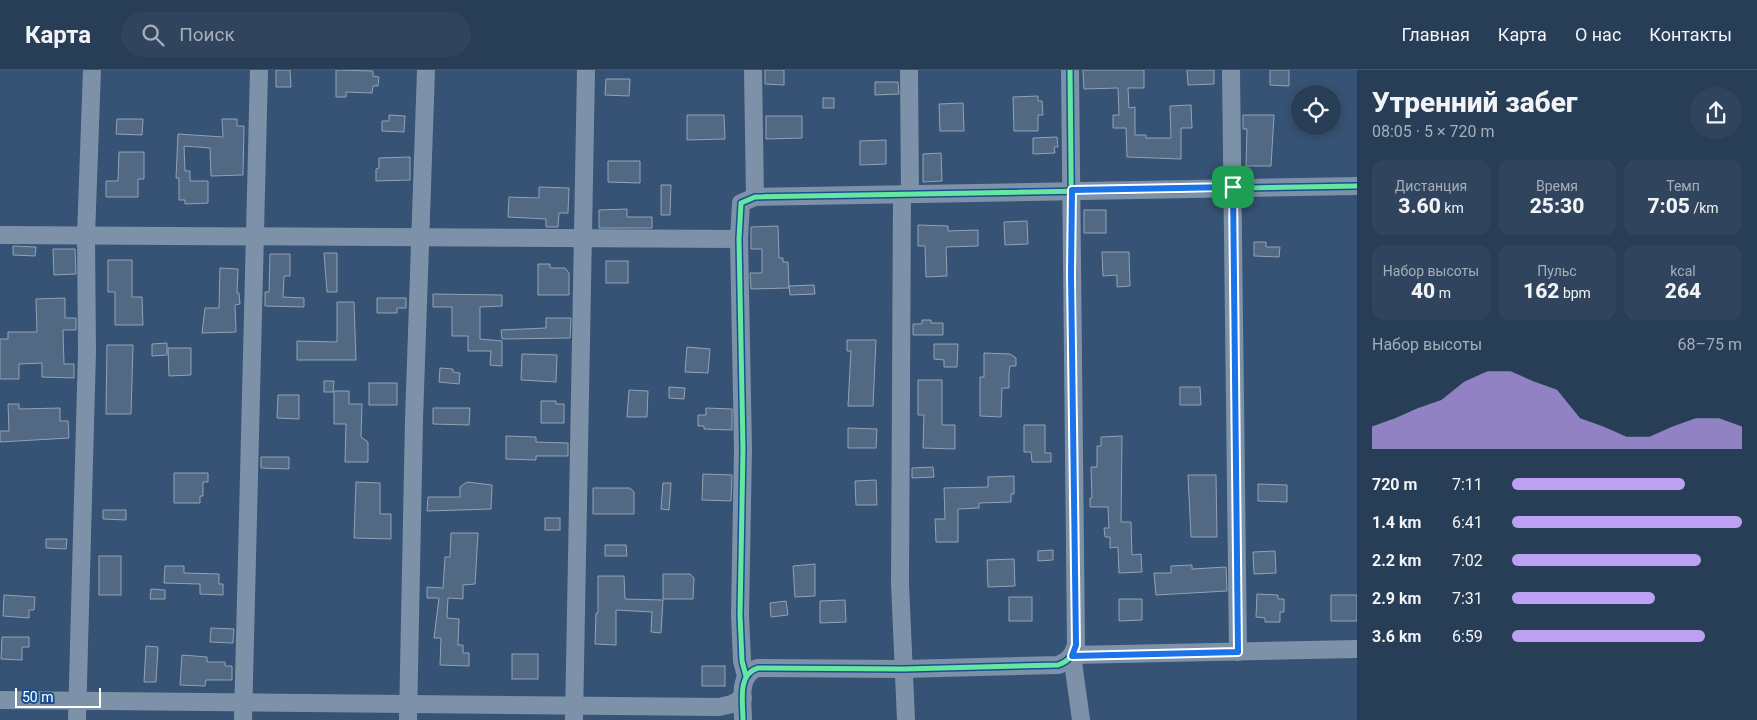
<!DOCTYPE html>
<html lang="ru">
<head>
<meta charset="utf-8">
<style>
	:root { --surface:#283e57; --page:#30455d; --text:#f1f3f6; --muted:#a5aeba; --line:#44576d; --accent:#bca0f2 }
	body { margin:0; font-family:Roboto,sans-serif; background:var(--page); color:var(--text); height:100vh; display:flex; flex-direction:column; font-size:19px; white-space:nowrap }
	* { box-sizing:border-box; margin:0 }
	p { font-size:16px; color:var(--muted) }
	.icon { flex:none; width:28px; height:28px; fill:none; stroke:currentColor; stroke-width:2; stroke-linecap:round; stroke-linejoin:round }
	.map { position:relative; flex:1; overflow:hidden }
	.details { display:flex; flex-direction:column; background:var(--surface); width:400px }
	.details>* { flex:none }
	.tools { position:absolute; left:1291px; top:15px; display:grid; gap:10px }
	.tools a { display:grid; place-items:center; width:50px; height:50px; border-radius:50%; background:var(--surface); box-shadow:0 2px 8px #0003,0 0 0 1px var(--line); font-size:25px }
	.scale { position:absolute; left:15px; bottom:12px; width:86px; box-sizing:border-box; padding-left:5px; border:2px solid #fff; border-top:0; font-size:14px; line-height:18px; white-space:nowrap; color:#fff; -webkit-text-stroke:4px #1b4f8f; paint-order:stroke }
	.pin { position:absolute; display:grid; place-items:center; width:42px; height:42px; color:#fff; margin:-21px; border-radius:10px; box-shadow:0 2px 8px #0006 }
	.round { display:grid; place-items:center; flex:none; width:52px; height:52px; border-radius:26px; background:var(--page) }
	.summary { display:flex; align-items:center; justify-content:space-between; height:85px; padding:0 15px }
	h1 { font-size:28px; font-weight:800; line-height:38px }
	.metrics { display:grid; grid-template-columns:repeat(3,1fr); gap:8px; height:85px; padding:5px 15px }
	.metrics div { display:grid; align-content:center; border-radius:12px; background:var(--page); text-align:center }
	.metrics b { font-size:21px; font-weight:800 }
	.metrics small { font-size:14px; font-weight:400 }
	.metrics p { font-size:14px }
	.chart { height:140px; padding:10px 15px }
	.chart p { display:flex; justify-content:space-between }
	.chart svg { width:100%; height:90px; margin-top:5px; fill:var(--accent); opacity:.7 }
	ul { padding:0 15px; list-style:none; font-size:16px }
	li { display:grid; grid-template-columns:80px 60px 1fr; align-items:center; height:38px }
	li i { height:12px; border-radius:6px; background:var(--accent) }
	header { display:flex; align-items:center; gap:30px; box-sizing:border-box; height:70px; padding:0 25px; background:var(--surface); border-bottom:1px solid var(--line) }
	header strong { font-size:24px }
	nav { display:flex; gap:28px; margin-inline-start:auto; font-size:18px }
	.search { width:350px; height:45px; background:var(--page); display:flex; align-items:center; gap:12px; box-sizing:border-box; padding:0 18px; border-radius:28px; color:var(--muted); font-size:19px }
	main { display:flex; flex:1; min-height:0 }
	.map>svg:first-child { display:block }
	.building { fill:#526984; stroke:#92a2b6 }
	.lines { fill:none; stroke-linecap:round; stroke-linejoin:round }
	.minor { stroke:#7d92a8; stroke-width:18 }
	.cycleway-casing { stroke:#1b4f8f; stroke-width:8 }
	.cycleway { stroke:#66e7a1; stroke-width:5 }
	.route-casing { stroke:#fff; stroke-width:10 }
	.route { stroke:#1a73e8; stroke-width:6 }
</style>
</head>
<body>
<header>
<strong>Карта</strong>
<div class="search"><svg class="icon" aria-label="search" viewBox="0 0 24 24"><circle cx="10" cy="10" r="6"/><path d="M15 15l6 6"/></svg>Поиск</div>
<nav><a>Главная</a><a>Карта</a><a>О нас</a><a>Контакты</a></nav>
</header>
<main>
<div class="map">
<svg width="1357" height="650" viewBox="0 0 1357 650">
	<rect width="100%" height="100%" fill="#365274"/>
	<g class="building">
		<polygon points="276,0 290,0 291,17 276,17"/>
		<polygon points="336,0 373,1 373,6 379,7 378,16 373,16 372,23 346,22 346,27 336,27"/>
		<polygon points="765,0 784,0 784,15 765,14"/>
		<polygon points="1083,0 1144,0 1144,18 1128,18 1129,38 1135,37 1135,65 1146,65 1146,68 1171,68 1170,36 1191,35 1192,58 1181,58 1181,89 1127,87 1126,58 1113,58 1113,45 1119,45 1118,18 1084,19"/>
		<polygon points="1187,0 1214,0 1214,14 1188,15"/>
		<polygon points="1270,0 1289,0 1289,16 1270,15"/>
		<polygon points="606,9 630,9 629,26 605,25"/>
		<polygon points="875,12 898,12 899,24 875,25"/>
		<polygon points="1038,26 1038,31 1042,31 1043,45 1038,45 1038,61 1014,61 1013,27"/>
		<rect x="823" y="28" width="11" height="10"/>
		<polygon points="963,33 964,61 940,61 939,34"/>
		<polygon points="389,45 405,46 404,62 382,61 382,51 389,51"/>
		<polygon points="687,45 724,45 725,69 687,70"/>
		<polygon points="1243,45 1274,45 1271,96 1246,96 1247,59 1243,59"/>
		<polygon points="766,46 802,46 802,68 766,69"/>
		<polygon points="117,49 143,49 142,65 116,64"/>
		<polygon points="222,49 237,49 237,56 244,56 243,105 211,106 210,78 184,76 185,101 190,101 190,111 208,111 208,133 185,134 185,130 179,130 179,108 176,108 178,64 223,67"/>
		<polygon points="1057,67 1058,77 1054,77 1055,83 1033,84 1033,68"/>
		<polygon points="886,70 886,94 860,95 860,71"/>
		<polygon points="119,82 144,82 144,109 138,109 138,127 106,127 106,111 118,111"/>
		<polygon points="941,83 942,111 923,112 923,84"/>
		<polygon points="410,87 410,110 376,111 376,99 379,98 379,88"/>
		<polygon points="608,91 640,91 640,113 608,112"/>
		<polygon points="661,115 671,115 670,145 661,145"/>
		<polygon points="539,117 569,118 568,143 559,143 558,157 546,157 546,149 508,147 509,127 539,128"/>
		<polygon points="627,139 627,147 652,147 652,158 599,158 599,140"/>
		<rect x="1084" y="140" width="22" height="23"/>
		<polygon points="1027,151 1028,174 1005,175 1004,152"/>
		<polygon points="918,155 948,156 948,161 978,160 978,176 946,177 947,206 926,207 925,176 918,176"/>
		<polygon points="778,156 779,188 783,188 783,192 788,192 789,218 751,219 750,203 762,203 762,179 751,179 751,157"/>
		<polygon points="1254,172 1266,172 1266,177 1280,177 1279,187 1254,186"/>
		<polygon points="13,176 36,177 35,186 13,185"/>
		<polygon points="53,179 75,179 76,204 54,205"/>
		<polygon points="1102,182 1129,182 1130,216 1117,217 1117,205 1103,206"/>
		<polygon points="324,183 337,183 337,222 327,222"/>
		<polygon points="270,184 290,184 290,206 284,206 283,227 304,228 304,237 265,236 265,222 269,222"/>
		<polygon points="108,190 132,190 132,227 142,227 143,255 115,255 115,222 108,222"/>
		<rect x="606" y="191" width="22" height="22"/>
		<polygon points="538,194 550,194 550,198 565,198 569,203 569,225 538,225"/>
		<polygon points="220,198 238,199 237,223 239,223 240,234 235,235 236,262 202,263 205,238 219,238"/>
		<polygon points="814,215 815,224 790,225 789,216"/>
		<polygon points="433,224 502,225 502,236 480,237 480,269 502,271 502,296 490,295 491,281 468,281 468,266 452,266 452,237 433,237"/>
		<polygon points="65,228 65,248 76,248 76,260 63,260 64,294 74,294 74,308 42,307 42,293 19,294 19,309 0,309 0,269 8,269 8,262 37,262 36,229"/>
		<polygon points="377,228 406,228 406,238 397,238 397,243 377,243"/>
		<polygon points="337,232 354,232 356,290 297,290 297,271 337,272"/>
		<polygon points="546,248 571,248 570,268 502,269 501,260 546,258"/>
		<polygon points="922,250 931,250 931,253 943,253 943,265 913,265 913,254 922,254"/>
		<polygon points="847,270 876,270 873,336 848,336 851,281 847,281"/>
		<polygon points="167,273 167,285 152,286 152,274"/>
		<polygon points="934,274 958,274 957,297 944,297 944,290 934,289"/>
		<polygon points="107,275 133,275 131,344 106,344"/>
		<polygon points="687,277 710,279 708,303 685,302"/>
		<polygon points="168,278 191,278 191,305 169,306"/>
		<polygon points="984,283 1010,284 1016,288 1016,296 1010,296 1009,303 1009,318 1002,318 1001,347 980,346 980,307 984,307"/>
		<polygon points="522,284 557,285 556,312 521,310"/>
		<polygon points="440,298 453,299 453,302 460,303 459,314 439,312"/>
		<polygon points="918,310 942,310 942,355 955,355 955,379 923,378 924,345 918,345"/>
		<polygon points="324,311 334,311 333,322 324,322"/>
		<rect x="369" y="313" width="28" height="22"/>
		<polygon points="669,317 685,318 684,329 669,328"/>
		<polygon points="1180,317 1200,317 1201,335 1180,335"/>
		<polygon points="629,320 648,321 647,347 627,347"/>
		<polygon points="334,321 349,321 349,334 362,334 361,367 368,372 368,392 345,392 346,354 334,354"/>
		<polygon points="278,325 299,325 299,349 277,348"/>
		<polygon points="541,331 556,331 556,334 564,334 564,353 541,353"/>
		<polygon points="8,334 19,334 19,339 60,338 60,351 68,351 69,368 0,372 0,361 9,361"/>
		<polygon points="433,338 470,338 469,355 433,354"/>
		<polygon points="706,338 732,339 732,360 704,359 704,356 698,356 698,345 706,345"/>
		<polygon points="1024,355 1045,355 1045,383 1051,383 1051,392 1032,392 1031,382 1024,382"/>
		<polygon points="848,358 877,359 876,378 848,378"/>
		<polygon points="506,366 536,367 536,372 568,373 568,386 536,386 536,390 506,389"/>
		<polygon points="1122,366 1121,452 1131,452 1132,485 1141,484 1142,502 1119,503 1118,477 1110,478 1110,467 1105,467 1104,458 1109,458 1108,437 1090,437 1090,428 1092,428 1091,397 1097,397 1097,376 1101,376 1101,367"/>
		<polygon points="261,387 289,387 289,399 261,398"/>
		<polygon points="933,397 934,407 912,408 912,398"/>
		<polygon points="174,403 208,403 208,412 203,412 203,426 200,426 200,433 174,433"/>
		<polygon points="703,404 732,405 731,431 702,430"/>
		<polygon points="1188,405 1216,405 1217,467 1191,467"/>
		<polygon points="1014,406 1014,424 1011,424 1011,432 979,433 979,438 958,439 958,472 936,472 935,449 945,449 944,418 988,417 988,407"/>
		<polygon points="876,410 877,435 856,435 855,411"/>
		<polygon points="356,412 380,413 380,444 391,444 391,469 354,468"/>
		<polygon points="467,412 492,415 491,439 427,441 428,427 460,427 460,417"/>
		<polygon points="663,413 671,413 669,440 661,439"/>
		<polygon points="1258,414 1287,415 1287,432 1258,431"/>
		<polygon points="593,418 630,418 634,422 634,444 593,444"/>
		<polygon points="103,440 126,440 126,450 103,449"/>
		<rect x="545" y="448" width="15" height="12"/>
		<polygon points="451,463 478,463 475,514 463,515 463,529 448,528 447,548 459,549 458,575 463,575 463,583 469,583 469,596 440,595 441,568 434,568 439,528 427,528 427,517 443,518 445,487 450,487"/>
		<polygon points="46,469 67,469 66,479 46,478"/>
		<polygon points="605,475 626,475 627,486 605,486"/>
		<polygon points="1053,480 1053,490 1038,491 1038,481"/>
		<polygon points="1275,481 1276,503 1254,504 1253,482"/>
		<rect x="99" y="486" width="22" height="39"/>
		<polygon points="1014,489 1015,516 988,517 987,490"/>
		<polygon points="815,494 815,526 795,527 793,496"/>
		<polygon points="1192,495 1192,499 1226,497 1227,521 1156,525 1154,503 1171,503 1171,496"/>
		<polygon points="165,496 184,496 184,503 219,504 219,514 223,514 223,525 200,524 200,514 164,513"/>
		<polygon points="663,504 690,504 694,508 693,529 663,529"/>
		<polygon points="598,506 624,506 625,529 663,530 661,563 651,562 652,542 616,540 616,575 595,574 596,543 598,543"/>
		<polygon points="151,519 165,520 165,529 150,529"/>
		<polygon points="1257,524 1278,525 1278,529 1284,529 1284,542 1280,542 1280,552 1265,552 1265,548 1256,547"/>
		<polygon points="4,525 35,527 34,540 29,540 29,548 3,546"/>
		<rect x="1331" y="525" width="26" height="26"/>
		<rect x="1009" y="527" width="23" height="24"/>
		<polygon points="1119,529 1142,529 1142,550 1119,551"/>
		<polygon points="845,530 846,552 820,553 820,531"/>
		<polygon points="786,531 788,545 771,547 770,533"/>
		<polygon points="211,558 234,559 233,573 210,572"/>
		<polygon points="2,567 29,567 29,577 22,577 22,590 1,589"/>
		<polygon points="146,576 158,577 156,612 144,612"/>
		<rect x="512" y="584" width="26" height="25"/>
		<polygon points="182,585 207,587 207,592 225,592 225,596 232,596 232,610 206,610 205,616 180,615"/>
		<rect x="702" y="596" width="23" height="20"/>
	</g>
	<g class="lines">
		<g class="minor">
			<polyline points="753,0 755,127"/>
			<polyline points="909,0 910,124"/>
			<polyline points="1231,0 1238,582"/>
			<polyline points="902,124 900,514 906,650"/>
			<polyline points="0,165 739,169"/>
			<polyline points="1072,585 1357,579"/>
			<polyline points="1072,585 1081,650"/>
			<polyline points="746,606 742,591 740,545 743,379 739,169 741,133 755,127 1357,116"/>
			<polyline points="0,630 719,637 732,634 743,628"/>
			<polyline points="77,650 87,281 86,166 92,0"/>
			<polyline points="243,650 259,0"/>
			<polyline points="408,650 414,350 426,0"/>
			<polyline points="574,650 586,0"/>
			<path d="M743,650C743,632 737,604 758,598L904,599L1058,595C1069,591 1072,586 1076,575L1070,0"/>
		</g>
		<defs>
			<g id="cycleway">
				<polyline points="746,606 742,591 740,545 743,379 739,169 741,133 755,127 1357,116"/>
				<path d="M743,650C743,632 737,604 758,598L904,599L1058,595C1069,591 1072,586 1076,575L1070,0"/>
			</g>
		</defs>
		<use href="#cycleway" class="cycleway-casing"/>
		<use href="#cycleway" class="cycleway"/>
	</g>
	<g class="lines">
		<defs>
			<polygon id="route" points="1233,117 1238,582 1072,586 1076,575 1071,204 1072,120"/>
		</defs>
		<use href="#route" class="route-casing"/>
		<use href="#route" class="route"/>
	</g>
</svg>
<div class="tools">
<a><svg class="icon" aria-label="locate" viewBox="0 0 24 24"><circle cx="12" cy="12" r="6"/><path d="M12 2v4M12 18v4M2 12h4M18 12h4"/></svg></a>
</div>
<div class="scale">50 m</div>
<div class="pin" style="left:1233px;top:117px;background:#1e9e55"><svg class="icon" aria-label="arrive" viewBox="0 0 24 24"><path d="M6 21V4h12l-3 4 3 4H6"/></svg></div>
</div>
<section class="details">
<div class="summary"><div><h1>Утренний забег</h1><p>08:05 · 5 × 720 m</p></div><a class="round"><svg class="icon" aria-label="share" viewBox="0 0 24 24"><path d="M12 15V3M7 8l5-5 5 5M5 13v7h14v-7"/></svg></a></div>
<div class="metrics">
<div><p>Дистанция</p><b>3.60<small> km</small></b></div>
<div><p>Время</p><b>25:30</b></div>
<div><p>Темп</p><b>7:05<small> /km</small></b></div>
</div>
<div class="metrics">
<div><p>Набор высоты</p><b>40<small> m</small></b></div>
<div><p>Пульс</p><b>162<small> bpm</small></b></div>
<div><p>kcal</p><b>264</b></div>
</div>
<div class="chart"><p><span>Набор высоты</span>68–75 m</p>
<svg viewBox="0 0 160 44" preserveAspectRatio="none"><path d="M0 44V33L10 29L20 24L30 20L40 11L50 6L60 6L70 11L80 15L90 29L100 33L110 38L120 38L130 33L140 29L150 29L160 33V44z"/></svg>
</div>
<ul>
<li><b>720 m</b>7:11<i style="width:75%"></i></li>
<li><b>1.4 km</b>6:41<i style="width:100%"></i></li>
<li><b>2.2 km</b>7:02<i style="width:82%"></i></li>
<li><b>2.9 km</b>7:31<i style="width:62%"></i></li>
<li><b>3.6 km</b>6:59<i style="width:84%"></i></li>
</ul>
</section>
</main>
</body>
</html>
